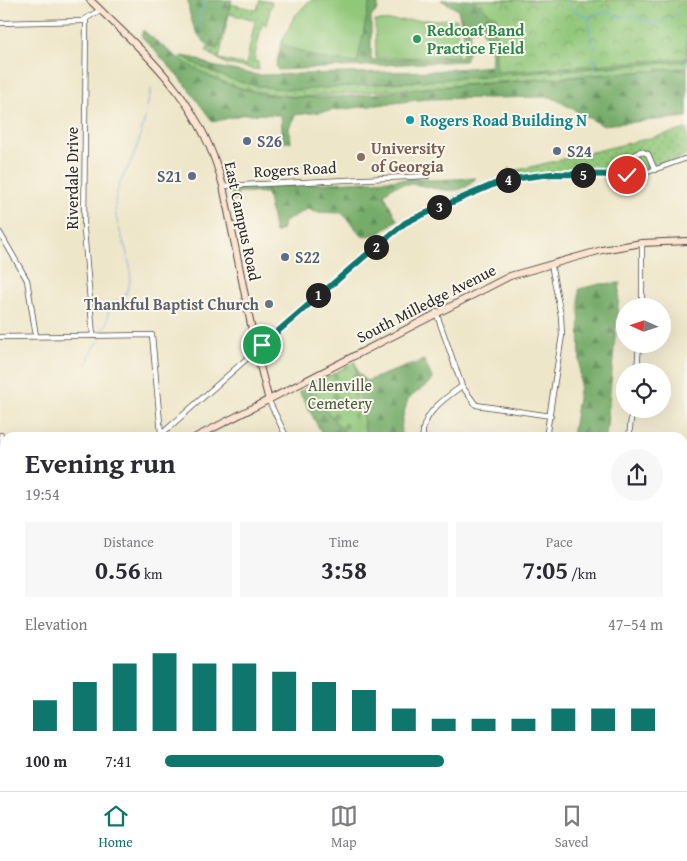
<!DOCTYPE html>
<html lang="en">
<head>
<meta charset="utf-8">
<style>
	:root { --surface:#fff; --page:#f7f7f7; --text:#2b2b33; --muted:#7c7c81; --line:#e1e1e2; --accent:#0f766e }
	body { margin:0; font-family:"Gentium Book Plus",serif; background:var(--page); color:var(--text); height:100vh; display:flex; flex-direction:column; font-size:19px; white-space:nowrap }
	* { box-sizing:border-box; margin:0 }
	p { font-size:16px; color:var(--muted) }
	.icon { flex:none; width:28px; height:28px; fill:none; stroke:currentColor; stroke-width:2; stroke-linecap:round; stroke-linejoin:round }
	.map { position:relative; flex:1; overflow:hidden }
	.details { position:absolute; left:0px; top:432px; width:688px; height:359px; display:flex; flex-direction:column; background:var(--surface); border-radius:15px 15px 0 0; box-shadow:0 5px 20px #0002 }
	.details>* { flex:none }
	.needle { width:32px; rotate:273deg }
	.fabs { position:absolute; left:616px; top:298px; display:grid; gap:10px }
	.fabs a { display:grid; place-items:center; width:55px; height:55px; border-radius:50%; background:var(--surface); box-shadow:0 5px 20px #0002; font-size:25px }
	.pin { position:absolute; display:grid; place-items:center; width:42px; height:42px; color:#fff; margin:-21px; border:2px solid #fff; border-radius:50%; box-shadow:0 1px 5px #0007 }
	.km { position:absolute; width:25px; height:25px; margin:-12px; border-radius:50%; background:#222; color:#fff; font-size:14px; line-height:25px; text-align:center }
	.round { display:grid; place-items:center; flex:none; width:52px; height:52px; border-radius:26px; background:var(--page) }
	.head { display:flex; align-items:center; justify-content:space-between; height:85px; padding:0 25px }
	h1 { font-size:28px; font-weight:700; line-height:38px }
	.metrics { display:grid; grid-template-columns:repeat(3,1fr); gap:8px; height:85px; padding:5px 25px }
	.metrics div { display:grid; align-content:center; border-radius:0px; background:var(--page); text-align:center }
	.metrics b { font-size:25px; font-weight:700 }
	.metrics small { font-size:14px; font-weight:400 }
	.metrics p { font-size:14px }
	.chart { height:140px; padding:10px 25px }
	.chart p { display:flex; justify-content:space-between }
	.chart svg { width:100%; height:90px; margin-top:5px; stroke:var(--accent); stroke-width:6 }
	ul { padding:0 25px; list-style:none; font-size:16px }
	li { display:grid; grid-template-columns:80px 60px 1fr; align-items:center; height:38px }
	li i { height:12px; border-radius:6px; background:var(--accent) }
	.tabs { display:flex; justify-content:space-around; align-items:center; height:70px; border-top:1px solid var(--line); background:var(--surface); font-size:14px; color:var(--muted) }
	.tabs a { display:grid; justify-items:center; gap:2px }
	.tabs .current { color:var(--accent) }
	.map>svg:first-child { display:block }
	.grass { fill:url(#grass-dots); stroke:#5e7952; fill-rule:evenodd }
	.forest { fill:url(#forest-firs); stroke:#506c4a }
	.cemetery { fill:url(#cemetery-stones); stroke:#5e7952 }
	.park { fill:url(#park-crowns); stroke:#5e7952 }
	.garden { fill:#90c779; stroke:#5e7952 }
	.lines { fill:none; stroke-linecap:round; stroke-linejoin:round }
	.stream { stroke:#72ace2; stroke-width:1 }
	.street-casing { stroke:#484743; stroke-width:6 }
	.secondary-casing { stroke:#484743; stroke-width:8 }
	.street { stroke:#fff; stroke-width:4.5 }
	.secondary { stroke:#fde4d1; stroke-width:6 }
	.route-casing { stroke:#fff; stroke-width:10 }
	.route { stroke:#0f766e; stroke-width:6 }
	.leisure-dot { fill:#2e9e5b; stroke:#fbf7ec; stroke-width:2 }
	.culture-dot { fill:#0f9aa8; stroke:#fbf7ec; stroke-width:2 }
	.service-dot { fill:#5c6f8a; stroke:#fbf7ec; stroke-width:2 }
	.education-dot { fill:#8d6e63; stroke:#fbf7ec; stroke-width:2 }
	.worship-dot { fill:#6b7280; stroke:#fbf7ec; stroke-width:2 }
	.labels { text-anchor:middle; stroke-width:4; stroke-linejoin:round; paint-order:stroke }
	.leisure-label { font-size:16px; font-weight:bold; fill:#27864d; stroke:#fbf7ec; text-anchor:start }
	.culture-label { font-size:16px; font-weight:bold; fill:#0d838f; stroke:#fbf7ec; text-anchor:start }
	.service-label { font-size:16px; font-weight:bold; fill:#4e5e75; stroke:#fbf7ec; text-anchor:start }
	.education-label { font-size:16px; font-weight:bold; fill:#785e54; stroke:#fbf7ec; text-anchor:start }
	.street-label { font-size:16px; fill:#2b2b2b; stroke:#fbf7ec }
	.worship-label { font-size:16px; font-weight:bold; fill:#5b616d; stroke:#fbf7ec; text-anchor:end }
	.park-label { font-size:16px; fill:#495a42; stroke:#fbf7ec }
</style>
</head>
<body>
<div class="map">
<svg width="687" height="791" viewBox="0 0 687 791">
	<defs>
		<pattern id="grass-dots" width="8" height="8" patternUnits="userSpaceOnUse" patternTransform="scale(1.25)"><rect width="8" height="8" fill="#90c779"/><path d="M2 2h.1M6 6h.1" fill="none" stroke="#76a263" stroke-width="1.8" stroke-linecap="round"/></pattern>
		<pattern id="forest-firs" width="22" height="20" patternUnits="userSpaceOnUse" patternTransform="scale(1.25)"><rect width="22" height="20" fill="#74ac69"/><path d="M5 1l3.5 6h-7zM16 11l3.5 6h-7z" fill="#5f8c57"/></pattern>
		<pattern id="cemetery-stones" width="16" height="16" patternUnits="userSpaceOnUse" patternTransform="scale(1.25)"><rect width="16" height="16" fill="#90c779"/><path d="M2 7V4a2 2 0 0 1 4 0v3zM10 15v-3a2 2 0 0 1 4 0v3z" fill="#76a263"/></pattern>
		<pattern id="park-crowns" width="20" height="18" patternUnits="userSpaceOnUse" patternTransform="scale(1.25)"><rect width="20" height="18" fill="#90c779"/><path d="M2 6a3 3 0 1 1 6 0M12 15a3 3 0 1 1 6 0" fill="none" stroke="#76a263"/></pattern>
	</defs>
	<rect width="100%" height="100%" fill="#fbf7ec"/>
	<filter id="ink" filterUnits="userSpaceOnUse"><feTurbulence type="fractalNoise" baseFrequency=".02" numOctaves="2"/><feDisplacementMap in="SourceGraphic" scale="10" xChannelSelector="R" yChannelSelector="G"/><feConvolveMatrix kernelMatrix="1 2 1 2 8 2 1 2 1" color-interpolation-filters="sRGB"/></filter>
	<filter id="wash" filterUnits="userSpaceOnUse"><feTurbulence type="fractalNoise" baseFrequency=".0096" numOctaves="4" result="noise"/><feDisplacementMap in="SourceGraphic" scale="20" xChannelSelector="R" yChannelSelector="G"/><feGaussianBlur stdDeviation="1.12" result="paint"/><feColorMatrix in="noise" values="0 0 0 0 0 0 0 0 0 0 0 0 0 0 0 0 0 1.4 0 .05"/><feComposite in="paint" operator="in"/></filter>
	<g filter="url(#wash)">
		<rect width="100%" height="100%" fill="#eee6c9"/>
		<g class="grass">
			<path d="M260,0L272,2L266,25L262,24L254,61L258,62L259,70L226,64L206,51L208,47L218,49L231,4L257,10ZM229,14L255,20L246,65L219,59Z"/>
			<path d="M182,56L218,75L429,80L687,61V68L301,97C257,94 217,85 180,60Z"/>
			<polygon points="687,129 687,155 660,166 628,172 548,172 511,177 507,172 509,168 511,171 522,169"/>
		</g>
		<g class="forest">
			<path d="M188,0H232L218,49C197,44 189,20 188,0Z"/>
			<path d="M370,0H378V9L371,17V60L462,57L464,35L458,10L441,0H678L687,37V61L298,90C248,87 227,81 182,56L194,58L212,66L258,75L432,71L491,66L492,56L482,28L470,31L469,50L465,61L278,70L276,66L281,44L319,58L357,63Z"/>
			<path d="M143,30C173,56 204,78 243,89C299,106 373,93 431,88C516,81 602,75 687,68V117L602,125L551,97L427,99L295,115L289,128L291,142H283L281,115L245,114L213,122L181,79L141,36Z"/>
			<path d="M426,178L427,180H431L476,178C453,210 408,166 384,194L397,220L380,233L363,237L342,213L313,212V210L307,209L284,222L282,230L275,233L267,193L237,192L238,200L232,202L230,190L232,188Z"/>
			<polygon points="620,283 606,437 572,437 580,385 579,289 600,284"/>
			<polygon points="424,360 433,380 408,399 402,420 401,437 366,437 355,363 307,388 349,437 324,437 299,392 355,362 358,372 366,381"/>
			<polygon points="682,517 687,517 687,791 519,791 520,786 682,786"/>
		</g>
		<polygon class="cemetery" points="355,362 366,437 349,437 307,388"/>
		<g class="park">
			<polygon points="473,0 687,0 687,58 496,72 496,18"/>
			<polygon points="683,518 687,518 687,705 683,726"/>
			<polygon points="436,786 678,786 678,791 437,791"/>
		</g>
		<g class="garden">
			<polygon points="310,0 370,0 357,63 319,58 281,44 294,17"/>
			<polygon points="457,19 458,56 376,58 375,21"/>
		</g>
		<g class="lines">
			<g class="stream">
				<polyline points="565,0 574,11 586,17 609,11 615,17 633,15 644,21 657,23 679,14"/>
				<polyline points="589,18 589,33 596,50"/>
				<polyline points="200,31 200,13 205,0"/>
				<polyline points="594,56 596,70"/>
				<path d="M100,331L107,324L109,303L122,300C144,270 116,238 115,207C115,186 125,174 133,157C142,136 146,111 151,89"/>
				<polyline points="88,364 89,356 100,339"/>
				<polyline points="671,786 674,791"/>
			</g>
		</g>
	</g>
	<g filter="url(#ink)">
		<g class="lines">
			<defs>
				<g id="street">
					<polyline points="86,20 84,230 93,336"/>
					<polyline points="0,23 82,21 100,10"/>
					<polyline points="627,175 630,158 641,151 648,154 655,170"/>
					<polyline points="223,186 427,176"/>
					<polyline points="0,233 27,280 36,336"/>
					<polyline points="642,243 642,306"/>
					<polyline points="436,312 462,386 476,405 551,416"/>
					<polyline points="0,337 152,335 161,434"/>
					<polyline points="637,371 639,344"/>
					<polyline points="269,401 287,438"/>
					<polyline points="1,435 5,461"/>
					<polyline points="157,438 311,302 405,223 458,198 504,180 551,175 645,173 687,158"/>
					<path d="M423,438C420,415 445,398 462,386"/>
					<polyline points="546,438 562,335 561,316 551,264"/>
					<polyline points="629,438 632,409"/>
					<polyline points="0,588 5,590"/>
					<polyline points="0,641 5,637"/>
					<polyline points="0,714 5,719"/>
					<polyline points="89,786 97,791"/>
					<polyline points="255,786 260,791"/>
					<polyline points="363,786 367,791"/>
					<polyline points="430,786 431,791"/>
				</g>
				<g id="secondary">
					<path d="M90,0C150,58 201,101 223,186L256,350L269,401"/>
					<polyline points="194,438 510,276 602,250 642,243 687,241"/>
					<polyline points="0,499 5,498"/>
				</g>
			</defs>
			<use href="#street" class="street-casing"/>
			<use href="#secondary" class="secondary-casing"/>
			<use href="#street" class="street"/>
			<use href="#secondary" class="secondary"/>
		</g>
	</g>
	<g class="lines" filter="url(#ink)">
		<defs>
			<polyline id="route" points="262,345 372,250 405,223 415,218 504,180 551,174 627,175"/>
		</defs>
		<use href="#route" class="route-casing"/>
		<use href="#route" class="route"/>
	</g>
	<circle class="leisure-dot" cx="417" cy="39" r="5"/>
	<circle class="culture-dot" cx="410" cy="120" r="5"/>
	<g class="service-dot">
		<circle cx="247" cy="141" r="5"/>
		<circle cx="557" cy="151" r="5"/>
		<circle cx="192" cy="176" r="5"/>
		<circle cx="285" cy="257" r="5"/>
	</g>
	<circle class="education-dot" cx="361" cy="157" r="5"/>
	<circle class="worship-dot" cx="269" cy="304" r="5"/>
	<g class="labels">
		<g class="leisure-label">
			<text x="427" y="36">Redcoat Band<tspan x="427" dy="18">Practice Field</tspan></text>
		</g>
		<g class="culture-label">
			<text x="420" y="126">Rogers Road Building N</text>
		</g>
		<g class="service-label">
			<text x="257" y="147">S26</text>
			<text x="567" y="157">S24</text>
			<text x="182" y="182" text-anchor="end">S21</text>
			<text x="295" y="263">S22</text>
		</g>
		<g class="education-label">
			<text x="371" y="154">University<tspan x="371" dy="18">of Georgia</tspan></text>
		</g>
		<g class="street-label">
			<text transform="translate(295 169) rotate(-3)" y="6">Rogers Road</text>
			<text transform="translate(72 178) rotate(-90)" y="6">Riverdale Drive</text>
			<text transform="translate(243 221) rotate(78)" y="6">East Campus Road</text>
			<text transform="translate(426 303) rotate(-27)" y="6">South Milledge Avenue</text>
		</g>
		<g class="worship-label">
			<text x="259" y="310">Thankful Baptist Church</text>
		</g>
		<g class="park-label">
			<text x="340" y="391">Allenville<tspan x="340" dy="18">Cemetery</tspan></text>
		</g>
	</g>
</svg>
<div class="fabs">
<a><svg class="needle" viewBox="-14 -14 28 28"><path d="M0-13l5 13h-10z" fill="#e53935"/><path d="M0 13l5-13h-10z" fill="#7c7c81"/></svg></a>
<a><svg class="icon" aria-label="locate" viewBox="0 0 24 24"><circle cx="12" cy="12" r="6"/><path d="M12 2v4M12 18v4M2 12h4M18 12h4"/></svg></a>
</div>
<div class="pin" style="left:262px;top:345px;background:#1e9e55"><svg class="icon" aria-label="arrive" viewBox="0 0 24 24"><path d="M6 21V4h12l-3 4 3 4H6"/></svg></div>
<div class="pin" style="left:627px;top:175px;background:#d93025"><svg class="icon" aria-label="check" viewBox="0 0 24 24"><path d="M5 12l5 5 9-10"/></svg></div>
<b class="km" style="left:318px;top:295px">1</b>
<b class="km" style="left:376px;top:247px">2</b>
<b class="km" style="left:439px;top:207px">3</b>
<b class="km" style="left:508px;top:180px">4</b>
<b class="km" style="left:583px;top:175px">5</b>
<section class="details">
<div class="head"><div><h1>Evening run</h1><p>19:54</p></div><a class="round"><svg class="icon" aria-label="share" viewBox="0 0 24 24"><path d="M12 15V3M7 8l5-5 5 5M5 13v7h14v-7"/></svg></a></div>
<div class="metrics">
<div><p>Distance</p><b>0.56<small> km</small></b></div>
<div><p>Time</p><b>3:58</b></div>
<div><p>Pace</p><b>7:05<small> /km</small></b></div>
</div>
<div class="chart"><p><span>Elevation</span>47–54 m</p>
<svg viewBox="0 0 160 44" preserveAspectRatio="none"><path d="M5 44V29M15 44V20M25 44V11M35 44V6M45 44V11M55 44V11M65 44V15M75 44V20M85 44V24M95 44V33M105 44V38M115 44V38M125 44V38M135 44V33M145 44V33M155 44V33"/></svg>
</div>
<ul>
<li><b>100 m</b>7:41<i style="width:56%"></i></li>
</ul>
</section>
</div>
<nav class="tabs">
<a class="current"><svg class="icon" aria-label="home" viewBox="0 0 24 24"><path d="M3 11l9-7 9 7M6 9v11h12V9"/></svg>Home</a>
<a><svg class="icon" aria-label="map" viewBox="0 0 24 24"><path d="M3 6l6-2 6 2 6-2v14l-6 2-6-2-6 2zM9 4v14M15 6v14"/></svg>Map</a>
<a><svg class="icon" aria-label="saved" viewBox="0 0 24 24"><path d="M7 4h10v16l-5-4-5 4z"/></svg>Saved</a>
</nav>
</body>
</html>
